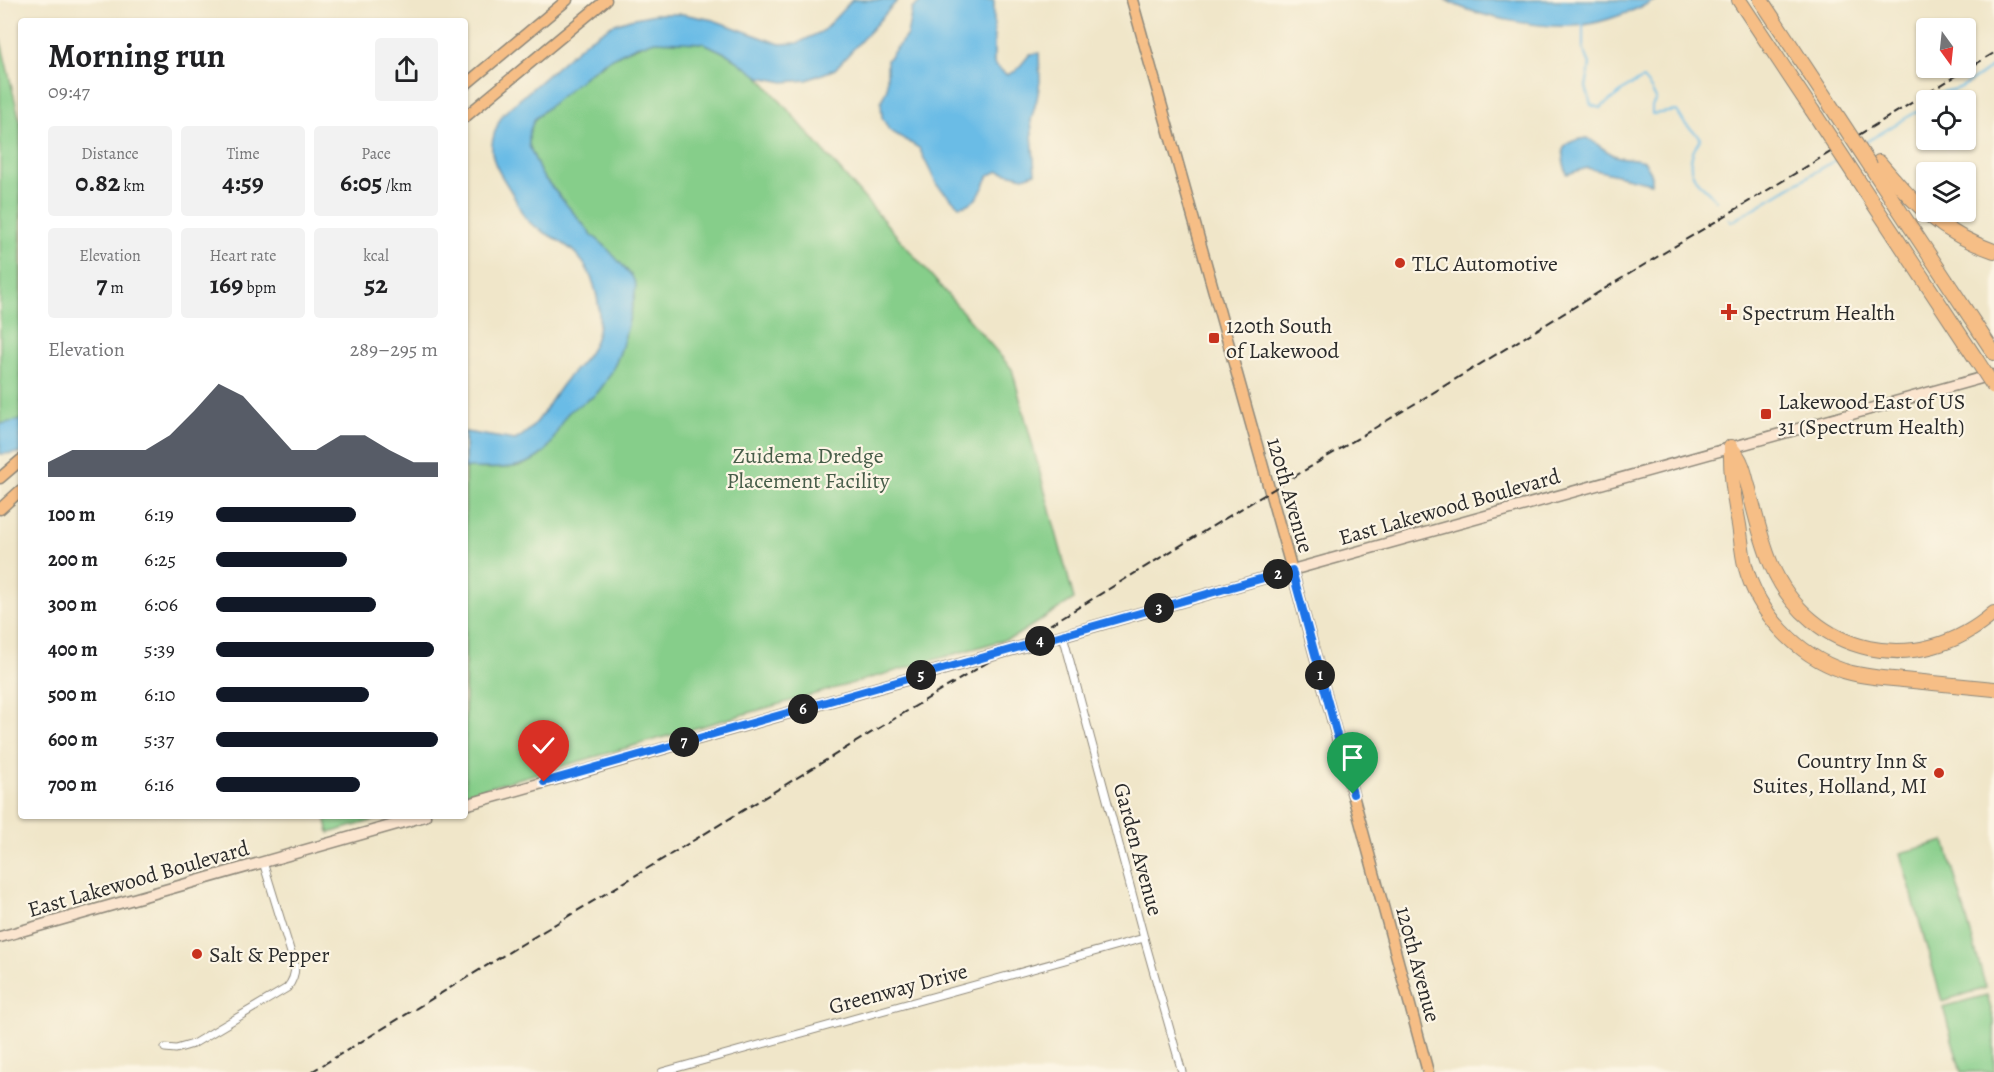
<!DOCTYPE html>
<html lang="en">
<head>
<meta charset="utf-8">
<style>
	:root { --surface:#fff; --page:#f2f2f2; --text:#202124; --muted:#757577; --accent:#111827 }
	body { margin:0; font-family:Alegreya,serif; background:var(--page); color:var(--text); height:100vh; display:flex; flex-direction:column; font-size:22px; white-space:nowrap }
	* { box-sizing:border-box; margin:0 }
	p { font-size:20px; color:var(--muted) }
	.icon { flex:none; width:33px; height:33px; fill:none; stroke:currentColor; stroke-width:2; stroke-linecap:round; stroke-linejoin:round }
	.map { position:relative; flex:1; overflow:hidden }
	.side { position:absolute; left:18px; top:18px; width:450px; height:801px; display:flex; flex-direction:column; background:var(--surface); border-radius:6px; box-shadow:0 2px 4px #0004 }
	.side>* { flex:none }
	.needle { width:39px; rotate:165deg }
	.controls { position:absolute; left:1916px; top:18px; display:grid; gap:12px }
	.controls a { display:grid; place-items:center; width:60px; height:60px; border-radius:6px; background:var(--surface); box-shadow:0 2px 4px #0004; font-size:30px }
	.pin { position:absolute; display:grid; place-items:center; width:51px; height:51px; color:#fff; margin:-62px -26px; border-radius:50% 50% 50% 0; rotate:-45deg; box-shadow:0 0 6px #0007 }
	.pin .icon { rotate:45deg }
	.km { position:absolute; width:30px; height:30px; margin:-15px; border-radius:50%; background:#222; color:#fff; font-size:16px; line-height:30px; text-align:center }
	.round { display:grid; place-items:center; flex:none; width:63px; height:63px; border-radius:6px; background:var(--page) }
	.summary { display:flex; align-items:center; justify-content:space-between; height:102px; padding:0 30px }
	h1 { font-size:33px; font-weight:700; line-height:45px }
	.stats { display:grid; grid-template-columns:repeat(3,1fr); gap:9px; height:102px; padding:6px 30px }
	.stats div { display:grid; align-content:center; border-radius:6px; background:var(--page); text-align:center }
	.stats b { font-size:26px; font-weight:700 }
	.stats small { font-size:16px; font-weight:400 }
	.stats p { font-size:16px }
	.chart { height:168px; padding:12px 30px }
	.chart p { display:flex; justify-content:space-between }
	.chart svg { width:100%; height:108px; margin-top:6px; fill:var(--accent); opacity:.7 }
	ul { padding:0 30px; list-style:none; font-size:20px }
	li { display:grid; grid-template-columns:96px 72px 1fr; align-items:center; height:45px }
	li i { height:15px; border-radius:8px; background:var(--accent) }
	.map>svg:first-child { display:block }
	.green { fill:#86ce8a; stroke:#587c5a; stroke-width:1.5 }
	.water { fill:#6bbce6; stroke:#4b7488; stroke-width:1.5 }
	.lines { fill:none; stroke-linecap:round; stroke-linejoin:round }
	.stream { stroke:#6bbce6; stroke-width:2 }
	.street-casing { stroke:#8e887a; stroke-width:9 }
	.secondary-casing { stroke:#8e887a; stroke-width:13 }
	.primary-casing { stroke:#8e887a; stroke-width:13 }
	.highway-casing { stroke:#8e887a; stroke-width:16 }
	.street { stroke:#fff; stroke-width:7 }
	.secondary { stroke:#fbe5cf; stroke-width:10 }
	.primary { stroke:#f6be86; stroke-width:10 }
	.highway { stroke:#f6be86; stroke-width:14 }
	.rail { stroke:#2b2b2b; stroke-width:2; stroke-dasharray:9 4.5; stroke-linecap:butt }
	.highway-bridge-casing { stroke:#8e887a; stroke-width:16; stroke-linecap:butt }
	.highway-bridge { stroke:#f6be86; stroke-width:14 }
	.route-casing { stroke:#fff; stroke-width:12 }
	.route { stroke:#1a73e8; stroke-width:8 }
	.poi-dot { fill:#c8321e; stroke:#fcf5e5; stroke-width:2 }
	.labels { text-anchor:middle; stroke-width:4.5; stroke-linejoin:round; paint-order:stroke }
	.poi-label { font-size:22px; fill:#2b2b2b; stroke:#fcf5e5; text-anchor:start }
	.park-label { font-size:22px; fill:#465c48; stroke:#fcf5e5 }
	.street-label { font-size:22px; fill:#2b2b2b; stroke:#fcf5e5 }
</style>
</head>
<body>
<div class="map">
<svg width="1994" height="1072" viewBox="0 0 1994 1072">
	<rect width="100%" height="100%" fill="#fcf5e5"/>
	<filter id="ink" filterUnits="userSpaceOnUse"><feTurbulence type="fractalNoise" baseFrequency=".0167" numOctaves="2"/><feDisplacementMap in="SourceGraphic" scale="12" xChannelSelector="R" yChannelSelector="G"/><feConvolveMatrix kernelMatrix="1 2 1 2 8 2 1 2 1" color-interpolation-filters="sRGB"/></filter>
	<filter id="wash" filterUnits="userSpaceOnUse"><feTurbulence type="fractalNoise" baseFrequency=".008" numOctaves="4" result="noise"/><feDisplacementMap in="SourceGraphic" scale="24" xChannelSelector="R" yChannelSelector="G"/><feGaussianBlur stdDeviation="1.35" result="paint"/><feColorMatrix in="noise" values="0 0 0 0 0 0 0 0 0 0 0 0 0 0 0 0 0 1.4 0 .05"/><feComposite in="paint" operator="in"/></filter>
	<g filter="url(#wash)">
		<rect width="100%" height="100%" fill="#f0e6c9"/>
		<g class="green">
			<polygon points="0,38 21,125 21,436 0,442"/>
			<path d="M655,41L704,43L727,54L756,73L1012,369L1074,599L1014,637L465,794V468C495,469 530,473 550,445C557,435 559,423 568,413C576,405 590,401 598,392C621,365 627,328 635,294L605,246L592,235L541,174L529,145V133L534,120L541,113C575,83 610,52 655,41Z"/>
			<polygon points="325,816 388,816 329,833"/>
			<polygon points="1945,841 1986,988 1942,1001 1900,853"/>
			<polygon points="1987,995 1994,1020 1994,1072 1961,1072 1943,1007"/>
		</g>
		<g class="water">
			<path d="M852,0H898L835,69L807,80L784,82L760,77L727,54L704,43L655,41L636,46L606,61L590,72L541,113L534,120L529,133V145L541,174L592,235L605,246L632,276L636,285L635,294C627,328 621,365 598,392C590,401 576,405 568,413C559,423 557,435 550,445C530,473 495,468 465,468V432L515,440C541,426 547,403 565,381C575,369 590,356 595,341C605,315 596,275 577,255C564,240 542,234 528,221C521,214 517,202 512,193C492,161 483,150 503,114L585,42L612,25L630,19L655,14H683L713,20L780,44L798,43L823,31Z"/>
			<path d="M922,0H994V64L1007,75L1016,71L1030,54L1039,53L1040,81L1037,99L1031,120L1035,173L1024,177L999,171L989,175C981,191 979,204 959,206L937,185L919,148L889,130L882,117L881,102L887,88V60L907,35L912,9Z"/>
			<path d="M1446,0H1656C1631,12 1600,25 1572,26C1537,28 1476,17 1446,0Z"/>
			<path d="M1588,138C1597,144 1606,152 1616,156C1624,159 1634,158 1644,161L1651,173V183L1587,168L1567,174C1559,149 1560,141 1588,138Z"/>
			<polygon points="21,420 21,453 0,454 0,424"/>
		</g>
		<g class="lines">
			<g class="stream">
				<path d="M1583,23V48L1590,64L1586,87L1591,105L1600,108L1629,86L1643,79L1651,89L1656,99L1652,106V114L1677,111L1685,124L1701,138C1691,152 1685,169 1699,183C1706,189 1711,193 1716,201"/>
				<path d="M1930,100C1937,91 1947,91 1956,89C1967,86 1984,72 1994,65"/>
				<polyline points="1861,145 1926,106"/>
				<polyline points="1728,218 1731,222 1839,158"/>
			</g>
		</g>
	</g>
	<g filter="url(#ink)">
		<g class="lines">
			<defs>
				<g id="street">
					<polyline points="1063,635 1144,938 1182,1072"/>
					<path d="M165,1048L176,1049L193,1044L287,988C293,981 295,975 295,966L263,862"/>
					<polyline points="662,1072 1144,938"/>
				</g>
				<g id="secondary">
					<polyline points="465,805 1292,570 1992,375"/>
					<polyline points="0,937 425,816"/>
				</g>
				<g id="primary">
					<polyline points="1132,0 1292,570 1428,1072"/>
					<polyline points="465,85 567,0"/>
					<polyline points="465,117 606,0"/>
					<polyline points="0,478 21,460"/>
					<polyline points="0,509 21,490"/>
				</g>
				<g id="highway">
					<polyline points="1739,0 1812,110"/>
					<polyline points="1761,0 1827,100"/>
					<path d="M1879,162C1916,205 1939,232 1994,251"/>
					<polyline points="1871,167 1994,353"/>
					<polyline points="1856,177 1976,359"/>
					<path d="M1731,447C1730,474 1734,499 1739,525C1741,538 1742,552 1745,565C1758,614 1797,655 1844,671C1863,677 1883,678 1903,680C1933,683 1964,686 1994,689"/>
					<path d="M1731,447C1734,452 1739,457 1741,463C1745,471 1746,481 1749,489C1755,514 1761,540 1771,564C1810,657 1919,679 1994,613"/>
				</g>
			</defs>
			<use href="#street" class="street-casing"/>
			<use href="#secondary" class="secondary-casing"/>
			<use href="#primary" class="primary-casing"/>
			<use href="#highway" class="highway-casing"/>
			<use href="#street" class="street"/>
			<use href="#secondary" class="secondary"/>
			<use href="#primary" class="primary"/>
			<use href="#highway" class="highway"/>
			<polyline class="rail" points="311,1072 1994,53"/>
			<defs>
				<g id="highway-bridge">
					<polyline points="1827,100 1871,167"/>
					<polyline points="1812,110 1856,177"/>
					<polyline points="1976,359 1994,387"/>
				</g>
			</defs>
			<use href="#highway-bridge" class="highway-bridge-casing"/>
			<use href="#highway-bridge" class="highway-bridge"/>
		</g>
	</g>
	<g class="lines" filter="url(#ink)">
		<defs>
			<polyline id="route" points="544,782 1292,570 1353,794"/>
		</defs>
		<use href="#route" class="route-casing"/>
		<use href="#route" class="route"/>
	</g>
	<g class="poi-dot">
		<circle cx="1400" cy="263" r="6"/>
		<path d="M1726 303h6v6h6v6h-6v6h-6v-6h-6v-6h6z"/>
		<rect x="1208" y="332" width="12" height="12" rx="3"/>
		<rect x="1760" y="408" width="12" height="12" rx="3"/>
		<circle cx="1939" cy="773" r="6"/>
		<circle cx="197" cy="954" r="6"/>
	</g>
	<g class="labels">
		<g class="poi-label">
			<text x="1412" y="271">TLC Automotive</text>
			<text x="1742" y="320">Spectrum Health</text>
			<text x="1226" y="333">120th South<tspan x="1226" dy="25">of Lakewood</tspan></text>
			<text x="1778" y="409">Lakewood East of US<tspan x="1778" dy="25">31 (Spectrum Health)</tspan></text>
			<text x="1927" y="768" text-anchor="end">Country Inn &amp;<tspan x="1927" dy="25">Suites, Holland, MI</tspan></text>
			<text x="209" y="962">Salt &amp; Pepper</text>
		</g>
		<g class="park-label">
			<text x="808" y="463">Zuidema Dredge<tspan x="808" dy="25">Placement Facility</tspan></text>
		</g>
		<g class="street-label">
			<text transform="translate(1291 495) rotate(74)" y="8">120th Avenue</text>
			<text transform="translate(1449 506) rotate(-16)" y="8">East Lakewood Boulevard</text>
			<text transform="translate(1139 849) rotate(75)" y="8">Garden Avenue</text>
			<text transform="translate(138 878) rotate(-16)" y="8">East Lakewood Boulevard</text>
			<text transform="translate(1419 964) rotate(75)" y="8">120th Avenue</text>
			<text transform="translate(898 988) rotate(-15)" y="8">Greenway Drive</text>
		</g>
	</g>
</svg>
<div class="controls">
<a><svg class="needle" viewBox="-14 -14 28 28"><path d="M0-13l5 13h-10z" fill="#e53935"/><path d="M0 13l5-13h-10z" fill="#757577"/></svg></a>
<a><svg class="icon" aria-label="locate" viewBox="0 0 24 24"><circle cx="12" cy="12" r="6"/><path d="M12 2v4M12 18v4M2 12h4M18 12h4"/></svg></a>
<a><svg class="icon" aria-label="layers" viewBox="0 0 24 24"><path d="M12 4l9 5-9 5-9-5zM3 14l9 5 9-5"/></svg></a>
</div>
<div class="pin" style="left:1353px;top:794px;background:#1e9e55"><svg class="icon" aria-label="arrive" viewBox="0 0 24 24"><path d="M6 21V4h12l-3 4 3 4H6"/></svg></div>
<div class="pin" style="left:544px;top:782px;background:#d93025"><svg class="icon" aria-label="check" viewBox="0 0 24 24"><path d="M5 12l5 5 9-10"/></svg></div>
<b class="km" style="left:1320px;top:675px">1</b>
<b class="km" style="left:1278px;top:574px">2</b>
<b class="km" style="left:1159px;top:608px">3</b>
<b class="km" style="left:1040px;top:641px">4</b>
<b class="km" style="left:921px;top:675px">5</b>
<b class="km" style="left:803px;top:709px">6</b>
<b class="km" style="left:684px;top:742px">7</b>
<section class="side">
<div class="summary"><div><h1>Morning run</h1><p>09:47</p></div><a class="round"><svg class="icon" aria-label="share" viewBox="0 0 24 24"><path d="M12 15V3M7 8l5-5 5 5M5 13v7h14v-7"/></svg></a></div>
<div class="stats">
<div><p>Distance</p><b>0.82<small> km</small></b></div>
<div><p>Time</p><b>4:59</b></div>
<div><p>Pace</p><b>6:05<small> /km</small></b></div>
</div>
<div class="stats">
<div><p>Elevation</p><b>7<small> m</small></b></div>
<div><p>Heart rate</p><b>169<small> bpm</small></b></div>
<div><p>kcal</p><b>52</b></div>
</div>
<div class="chart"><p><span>Elevation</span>289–295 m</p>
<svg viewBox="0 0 160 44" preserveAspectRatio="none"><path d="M0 44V38L10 33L20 33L30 33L40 33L50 27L60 17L70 6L80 11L90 22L100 33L110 33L120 27L130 27L140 33L150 38L160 38V44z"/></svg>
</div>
<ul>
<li><b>100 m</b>6:19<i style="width:63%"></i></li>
<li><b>200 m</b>6:25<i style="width:59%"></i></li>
<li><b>300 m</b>6:06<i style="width:72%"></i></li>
<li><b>400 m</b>5:39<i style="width:98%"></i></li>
<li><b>500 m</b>6:10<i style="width:69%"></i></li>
<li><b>600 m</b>5:37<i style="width:100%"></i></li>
<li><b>700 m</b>6:16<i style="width:65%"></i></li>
</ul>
</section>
</div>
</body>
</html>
